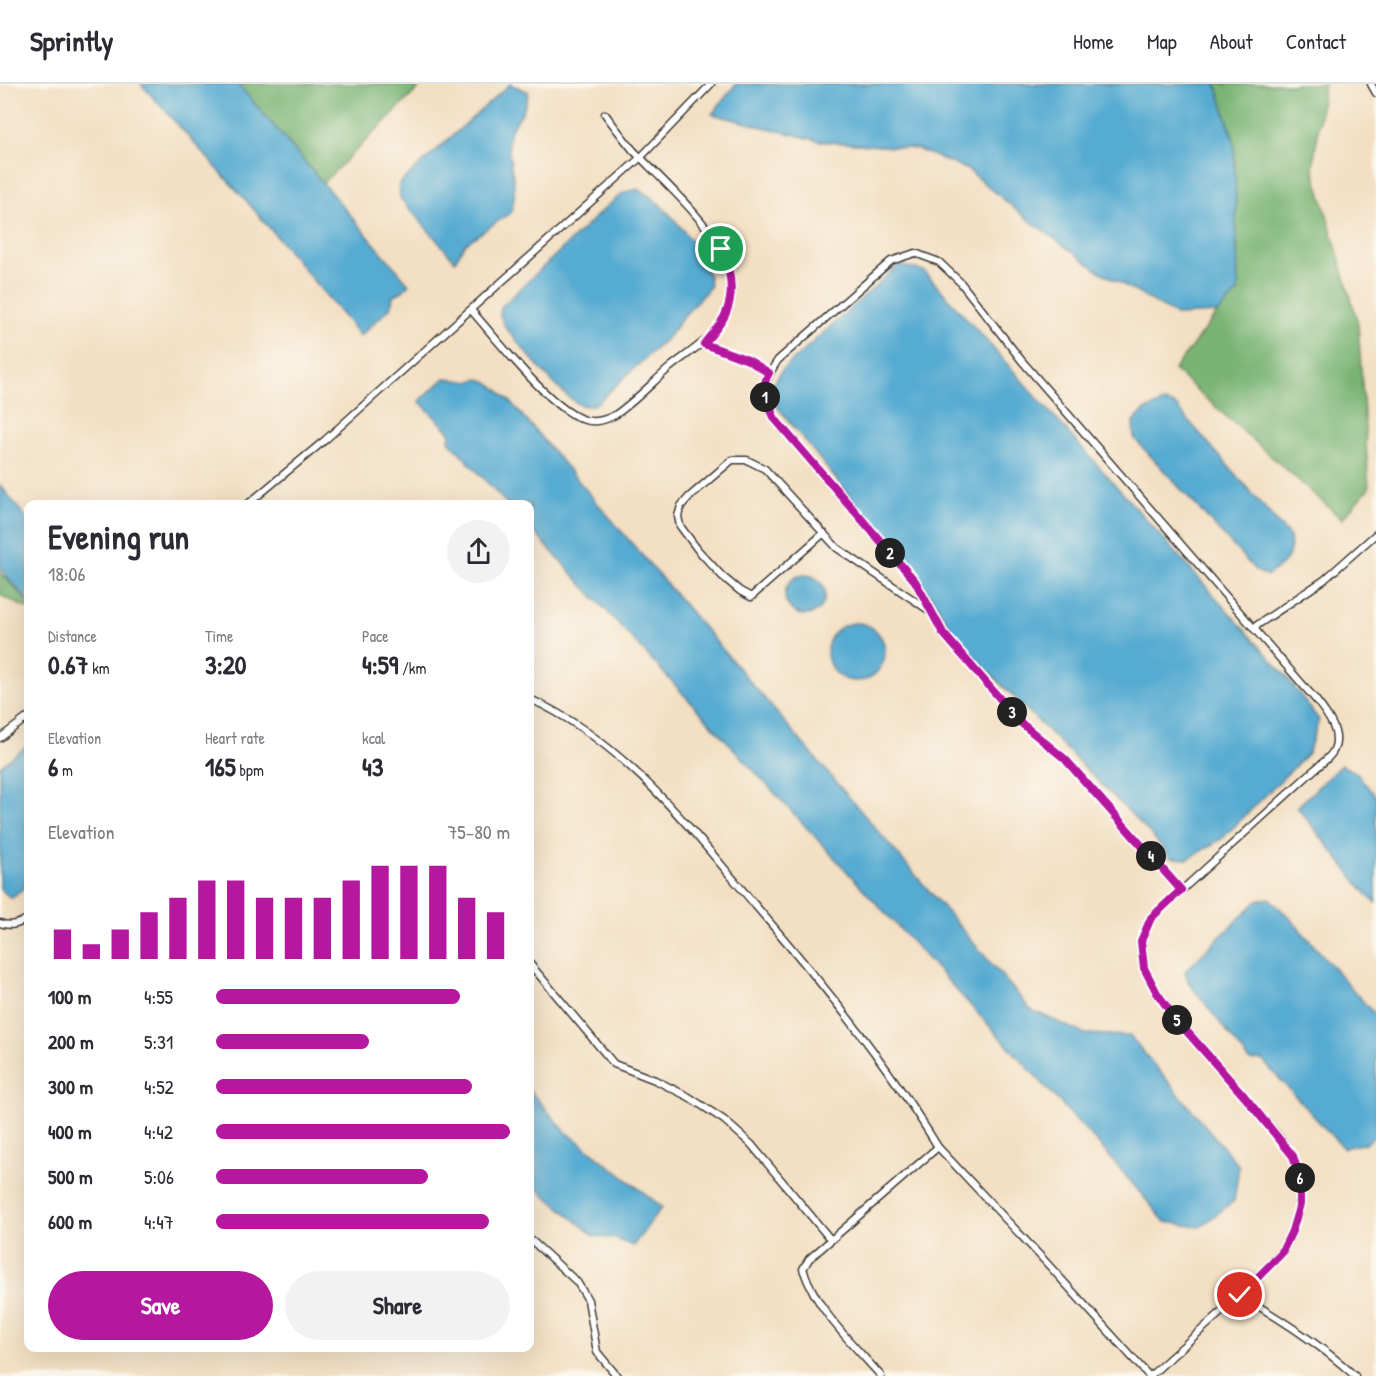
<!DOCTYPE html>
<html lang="en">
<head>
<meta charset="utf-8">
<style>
	:root { --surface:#fff; --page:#f2f2f3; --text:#2b2b33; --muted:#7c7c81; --line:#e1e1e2; --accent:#b5179e }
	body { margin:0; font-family:"Patrick Hand",sans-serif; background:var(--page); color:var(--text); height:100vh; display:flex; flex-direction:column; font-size:22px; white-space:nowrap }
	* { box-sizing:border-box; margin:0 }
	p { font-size:20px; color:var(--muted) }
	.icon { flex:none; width:33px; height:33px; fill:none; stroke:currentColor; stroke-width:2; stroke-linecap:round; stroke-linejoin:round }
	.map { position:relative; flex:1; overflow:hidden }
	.side { position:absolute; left:24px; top:416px; width:510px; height:852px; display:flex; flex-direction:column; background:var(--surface); border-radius:12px; box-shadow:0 6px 24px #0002 }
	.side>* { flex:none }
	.pin { position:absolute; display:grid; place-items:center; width:51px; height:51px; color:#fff; margin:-26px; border:3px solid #fff; border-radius:50%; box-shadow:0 2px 6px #0007 }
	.km { position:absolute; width:30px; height:30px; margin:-15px; border-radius:50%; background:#222; color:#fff; font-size:16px; line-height:30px; text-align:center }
	.round { display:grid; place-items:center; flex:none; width:63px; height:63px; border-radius:32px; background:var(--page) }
	.headline { display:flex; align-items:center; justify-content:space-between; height:102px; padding:0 24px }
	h1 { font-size:33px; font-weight:700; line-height:45px }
	.metrics { display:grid; grid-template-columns:repeat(3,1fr); gap:9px; height:102px; padding:6px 24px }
	.metrics div { display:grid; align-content:center }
	.metrics b { font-size:26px; font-weight:700 }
	.metrics small { font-size:16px; font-weight:400 }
	.metrics p { font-size:16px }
	.chart { height:168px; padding:12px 24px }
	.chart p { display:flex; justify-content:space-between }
	.chart svg { width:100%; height:108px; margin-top:6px; stroke:var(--accent); stroke-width:6 }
	.primary-button { display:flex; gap:12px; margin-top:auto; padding:12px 24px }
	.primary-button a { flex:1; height:69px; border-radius:36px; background:var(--accent); color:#fff; font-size:24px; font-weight:700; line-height:69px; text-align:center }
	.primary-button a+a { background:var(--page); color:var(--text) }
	ul { padding:0 24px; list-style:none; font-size:20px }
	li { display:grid; grid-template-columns:96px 72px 1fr; align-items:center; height:45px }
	li i { height:15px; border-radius:8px; background:var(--accent) }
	header { display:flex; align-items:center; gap:36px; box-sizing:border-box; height:84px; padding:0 30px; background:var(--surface); border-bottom:2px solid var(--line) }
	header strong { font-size:28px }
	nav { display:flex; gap:33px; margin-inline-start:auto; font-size:21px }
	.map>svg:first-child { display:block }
	.forest { fill:#79b474; stroke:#4a6848; stroke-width:1.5 }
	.water { fill:#56abd2; stroke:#396477; stroke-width:1.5 }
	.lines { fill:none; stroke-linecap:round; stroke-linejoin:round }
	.service-casing { stroke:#3c3935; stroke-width:9 }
	.service { stroke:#fff; stroke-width:6 }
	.route-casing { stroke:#fff; stroke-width:12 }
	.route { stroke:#b5179e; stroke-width:8 }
</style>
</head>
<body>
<header>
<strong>Sprintly</strong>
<nav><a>Home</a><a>Map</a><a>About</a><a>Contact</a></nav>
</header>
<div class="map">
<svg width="1376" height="1292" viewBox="0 0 1376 1292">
	<rect width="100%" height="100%" fill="#fbf7ec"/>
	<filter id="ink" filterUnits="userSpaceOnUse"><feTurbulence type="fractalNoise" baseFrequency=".0167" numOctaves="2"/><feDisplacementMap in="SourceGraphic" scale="12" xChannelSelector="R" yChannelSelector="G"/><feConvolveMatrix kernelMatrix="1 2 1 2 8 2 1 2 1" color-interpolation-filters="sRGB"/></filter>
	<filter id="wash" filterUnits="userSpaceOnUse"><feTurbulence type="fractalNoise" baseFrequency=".008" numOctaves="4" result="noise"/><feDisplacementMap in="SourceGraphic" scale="24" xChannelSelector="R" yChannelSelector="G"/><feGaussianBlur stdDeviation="1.35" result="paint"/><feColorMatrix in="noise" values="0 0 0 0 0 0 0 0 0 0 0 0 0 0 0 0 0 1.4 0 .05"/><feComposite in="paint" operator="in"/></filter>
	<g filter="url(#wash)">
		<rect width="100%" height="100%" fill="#f3dfc3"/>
		<g class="forest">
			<polygon points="238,0 423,0 323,99"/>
			<polygon points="1216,0 1324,0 1313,83 1358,239 1369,404 1342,435 1174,286 1217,229 1238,208 1234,57"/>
			<polygon points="0,488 28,518 28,525 0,511"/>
		</g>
		<g class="water">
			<polygon points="141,0 238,0 409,200 403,207 393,212 391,223 360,252 250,121"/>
			<path d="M510,0L529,8C527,15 525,24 521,30C518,36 511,43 509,50C505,76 522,104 510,129L465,160L455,177L400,114L399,100Z"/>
			<polygon points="736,0 1216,0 1234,57 1238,208 1217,229 1176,231 1096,185 1026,134 968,86 917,65 819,57 712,30"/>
			<path d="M638,105C666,119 710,172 710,203L683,233L669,252L597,319C590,322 587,323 579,320C561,313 520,260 505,243L500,231L501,223L607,122L625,108Z"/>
			<polygon points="899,181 924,187 1286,592 1319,636 1308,669 1223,754 1188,775 1171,774 1147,746 955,554 937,520 767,310 783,285"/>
			<path d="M445,294L469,298C485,288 498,307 510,317L1031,926L1085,950L1130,952L1239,1082L1234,1117L1200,1143L1165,1138L1103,1065L530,444V420H507L449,357L450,348L419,317Z"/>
			<path d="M1164,318L1175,321L1290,453C1293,476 1283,480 1267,492L1255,486L1134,354L1133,338L1144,327Z"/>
			<polygon points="0,401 28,436 28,517 0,484"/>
			<circle cx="805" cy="511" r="20"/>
			<circle cx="856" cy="568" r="29"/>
			<polygon points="28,661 28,801 11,814 0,805 0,682"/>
			<polygon points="1341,681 1356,688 1376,713 1376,819 1368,812 1297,723"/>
			<polygon points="1269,814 1289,833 1376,932 1376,1051 1367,1059 1343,1064 1262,976 1250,977 1188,898 1185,887 1257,817"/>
			<polygon points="530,1007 564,1046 662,1123 633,1162 616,1155 594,1152 540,1107 530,1095"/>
		</g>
	</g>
	<g filter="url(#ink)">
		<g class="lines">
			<defs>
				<g id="service">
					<polyline points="1371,0 1376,9"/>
					<path d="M471,226C496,254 552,327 585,336C596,339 605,336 615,331C633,319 650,301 667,286C687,269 713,256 726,230C732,217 733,195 728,181C716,144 661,95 633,66C623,54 614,42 605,30"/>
					<polyline points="704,260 748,276 769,289"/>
					<polyline points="248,420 325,356 641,73 711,0"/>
					<polyline points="824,449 751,513 740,507 722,492 698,466 680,442 678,432 681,422 689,413 732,376 747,376 765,385 837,464 930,527"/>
					<polyline points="1253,544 1324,496 1376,450"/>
					<path d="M530,615C624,657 690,744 755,821C821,898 885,976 938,1063"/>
					<polyline points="0,654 28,633"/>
					<path d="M0,839C11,843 19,840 28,834"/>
					<path d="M530,880L614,980L655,996L689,1013L724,1036L751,1060L831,1156L809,1175L803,1185C817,1227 853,1260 881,1292"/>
					<polyline points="530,1155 577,1198 588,1216 597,1268 617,1292"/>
					<polyline points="831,1156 938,1063 1044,1176 1149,1292"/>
					<path d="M1240,1211C1280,1235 1320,1260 1355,1292"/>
					<path d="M1150,1292L1228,1222L1281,1170L1292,1147L1300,1121V1095L1293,1072L1280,1054L1175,933L1157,909L1144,884L1141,857L1151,834L1314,686C1320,681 1328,675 1332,669C1344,651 1327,630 1316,616L1022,277L961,199L939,178L915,169L891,177L778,276C760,303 762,307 775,335L915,497L943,549L1021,639L1065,675L1181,806"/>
				</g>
			</defs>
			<use href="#service" class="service-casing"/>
			<use href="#service" class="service"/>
		</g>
	</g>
	<g class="lines" filter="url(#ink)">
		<defs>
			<path id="route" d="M721,165C731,186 735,207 726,229C722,240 711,250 704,260L748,276L769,289C759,305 768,320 775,335L915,497L943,549L1021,639L1065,675L1181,806L1151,834L1141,857L1144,884L1157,909L1174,933L1244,1012L1293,1072L1300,1095V1120L1292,1147L1281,1170L1240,1211"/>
		</defs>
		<use href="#route" class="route-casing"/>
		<use href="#route" class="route"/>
	</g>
</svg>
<div class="pin" style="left:721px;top:165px;background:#1e9e55"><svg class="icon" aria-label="arrive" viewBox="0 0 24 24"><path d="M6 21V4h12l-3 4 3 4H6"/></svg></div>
<div class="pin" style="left:1240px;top:1211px;background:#d93025"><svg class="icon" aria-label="check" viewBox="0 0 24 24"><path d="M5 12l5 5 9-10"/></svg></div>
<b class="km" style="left:765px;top:313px">1</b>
<b class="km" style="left:890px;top:469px">2</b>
<b class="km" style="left:1012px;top:628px">3</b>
<b class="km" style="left:1151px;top:772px">4</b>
<b class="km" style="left:1177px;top:936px">5</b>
<b class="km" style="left:1300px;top:1094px">6</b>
<section class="side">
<div class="headline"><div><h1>Evening run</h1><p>18:06</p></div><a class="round"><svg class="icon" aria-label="share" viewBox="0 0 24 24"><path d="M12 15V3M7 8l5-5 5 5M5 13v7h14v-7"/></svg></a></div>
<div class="metrics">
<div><p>Distance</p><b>0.67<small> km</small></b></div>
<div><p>Time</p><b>3:20</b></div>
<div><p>Pace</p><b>4:59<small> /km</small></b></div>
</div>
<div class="metrics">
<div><p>Elevation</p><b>6<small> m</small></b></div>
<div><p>Heart rate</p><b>165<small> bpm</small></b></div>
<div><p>kcal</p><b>43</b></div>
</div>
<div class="chart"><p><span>Elevation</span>75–80 m</p>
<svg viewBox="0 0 160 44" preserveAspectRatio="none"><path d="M5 44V32M15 44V38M25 44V32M35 44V25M45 44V19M55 44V12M65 44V12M75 44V19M85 44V19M95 44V19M105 44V12M115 44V6M125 44V6M135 44V6M145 44V19M155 44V25"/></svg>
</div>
<ul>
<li><b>100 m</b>4:55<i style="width:83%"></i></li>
<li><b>200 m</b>5:31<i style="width:52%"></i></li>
<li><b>300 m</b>4:52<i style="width:87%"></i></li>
<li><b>400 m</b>4:42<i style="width:100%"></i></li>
<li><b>500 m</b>5:06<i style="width:72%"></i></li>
<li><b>600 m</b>4:47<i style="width:93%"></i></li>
</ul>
<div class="primary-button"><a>Save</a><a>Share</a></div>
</section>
</div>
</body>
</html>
